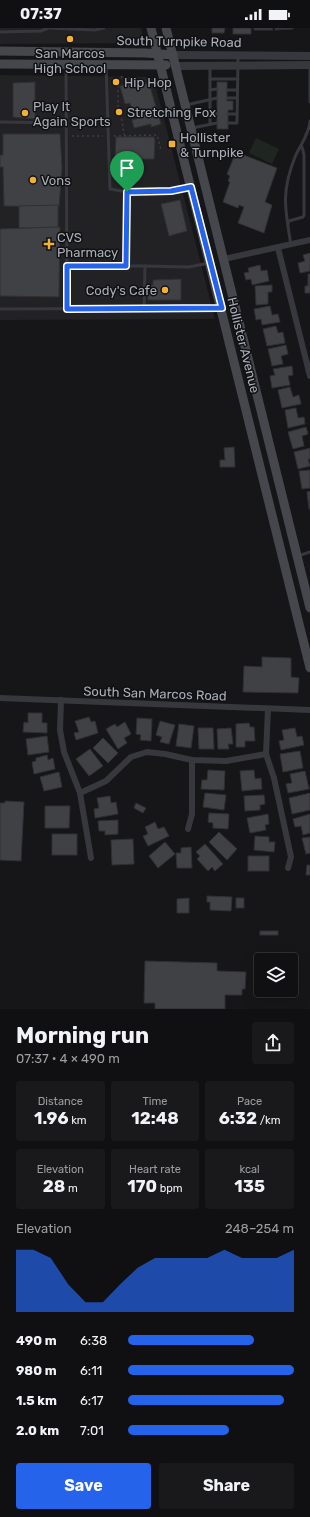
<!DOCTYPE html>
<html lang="en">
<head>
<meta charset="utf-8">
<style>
	:root { --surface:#101012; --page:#19191b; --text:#f1f3f6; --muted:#9c9d9f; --line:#303032; --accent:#2563eb }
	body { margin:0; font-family:Rubik,sans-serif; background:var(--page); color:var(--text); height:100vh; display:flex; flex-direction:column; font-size:15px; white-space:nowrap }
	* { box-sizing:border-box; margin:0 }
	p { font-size:13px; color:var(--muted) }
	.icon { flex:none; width:22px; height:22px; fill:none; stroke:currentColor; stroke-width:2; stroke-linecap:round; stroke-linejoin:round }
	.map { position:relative; height:981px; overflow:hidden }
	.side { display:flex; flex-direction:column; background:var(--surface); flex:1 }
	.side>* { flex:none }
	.controls { position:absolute; left:254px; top:925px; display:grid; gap:8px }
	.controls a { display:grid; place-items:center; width:44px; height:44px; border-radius:4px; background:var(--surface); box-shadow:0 4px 16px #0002,0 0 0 1px var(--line); font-size:20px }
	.pin { position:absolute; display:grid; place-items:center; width:34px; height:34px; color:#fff; margin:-41px -17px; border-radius:50% 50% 50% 0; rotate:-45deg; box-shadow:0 0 4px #0007 }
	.pin .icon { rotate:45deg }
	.round { display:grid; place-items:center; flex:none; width:42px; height:42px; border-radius:4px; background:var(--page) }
	.head { display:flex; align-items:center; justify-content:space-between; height:68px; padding:0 16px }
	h1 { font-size:22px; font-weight:700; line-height:30px }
	.figures { display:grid; grid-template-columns:repeat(3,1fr); gap:6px; height:68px; padding:4px 16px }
	.figures div { display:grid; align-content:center; border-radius:4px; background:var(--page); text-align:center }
	.figures b { font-size:17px; font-weight:700 }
	.figures small { font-size:11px; font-weight:400 }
	.figures p { font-size:11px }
	.chart { height:112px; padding:8px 16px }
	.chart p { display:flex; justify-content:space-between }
	.chart svg { width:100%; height:72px; margin-top:4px; fill:var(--accent); opacity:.7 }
	.primary-button { display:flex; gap:8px; margin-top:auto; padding:8px 16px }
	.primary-button a { flex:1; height:46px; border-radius:4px; background:var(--accent); color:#fff; font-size:16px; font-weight:700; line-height:46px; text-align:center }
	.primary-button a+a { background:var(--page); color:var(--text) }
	ul { padding:0 16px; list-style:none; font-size:13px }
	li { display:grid; grid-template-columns:64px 48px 1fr; align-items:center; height:30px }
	li i { height:10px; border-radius:5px; background:var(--accent) }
	.status { display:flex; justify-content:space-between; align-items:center; height:28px; padding:0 20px; background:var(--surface); direction:ltr }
	.status svg { height:11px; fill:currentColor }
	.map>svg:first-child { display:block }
	.built { fill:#222225 }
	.pitch { fill:#1e261f }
	.building { fill:#404145; stroke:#303034 }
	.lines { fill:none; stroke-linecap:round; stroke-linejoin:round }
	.path { stroke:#3d3f44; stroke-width:1.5; stroke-dasharray:2 3; stroke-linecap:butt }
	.service { stroke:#37383d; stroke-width:3 }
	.minor { stroke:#37383d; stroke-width:6 }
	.tertiary { stroke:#37383d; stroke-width:8 }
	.secondary { stroke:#45474d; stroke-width:9 }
	.route-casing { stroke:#fff; stroke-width:8 }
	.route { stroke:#2563eb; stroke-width:5 }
	.poi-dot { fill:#f2b134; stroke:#111113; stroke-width:1.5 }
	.labels { text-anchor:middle; stroke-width:3; stroke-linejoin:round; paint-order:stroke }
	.street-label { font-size:13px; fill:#a8adb8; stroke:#111113 }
	.poi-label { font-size:13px; fill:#a8adb8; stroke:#111113; text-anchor:start }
</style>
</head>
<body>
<div class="status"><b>07:37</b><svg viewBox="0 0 49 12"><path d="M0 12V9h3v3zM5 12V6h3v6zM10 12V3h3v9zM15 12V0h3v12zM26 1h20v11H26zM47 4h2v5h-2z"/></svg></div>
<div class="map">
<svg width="310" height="981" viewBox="0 0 310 981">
	<rect width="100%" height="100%" fill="#161618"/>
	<g class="built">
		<polygon points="0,0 141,0 143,8 137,15 0,16"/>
		<polygon points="0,47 150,49 154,52 215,291 0,292"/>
	</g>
	<polygon class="pitch" points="256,110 279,121 272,136 249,125"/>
	<g class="building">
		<polygon points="212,0 225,0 224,5 212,5"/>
		<rect x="233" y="0" width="18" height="6"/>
		<polygon points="254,0 272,0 273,2 254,2"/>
		<polygon points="275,0 293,0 293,1 275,2"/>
		<polygon points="140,53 141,57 149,55 161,96 151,99 151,96 134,100 132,92 137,91 136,86 133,87 130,75 125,76 120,58"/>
		<polygon points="35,54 35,91 13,89 13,55"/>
		<polygon points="217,54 227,54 227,73 233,73 233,82 228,82 228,101 217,101"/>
		<polygon points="3,106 60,106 62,140 59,179 4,178 3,139 0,139 0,127 3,127"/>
		<polygon points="116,109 154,109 155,112 154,131 117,131 117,128 115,128"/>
		<polygon points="236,124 277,140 265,174 272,177 264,205 238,195 244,179 239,177 238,180 223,174 230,154 228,153 230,148 227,146"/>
		<polygon points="180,172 187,203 169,208 161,176"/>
		<polygon points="58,177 58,200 19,200 19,178"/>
		<polygon points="58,199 60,199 59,269 0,268 0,201"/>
		<polygon points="310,225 310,243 300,245 298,235 305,233 303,227"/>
		<polygon points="260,237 261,243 267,242 269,253 252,257 251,251 246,252 244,245 249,244 248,240"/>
		<polygon points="308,246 310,246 310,265 305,265 305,258 308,258"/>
		<polygon points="181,251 181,272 148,272 147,257 153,257 153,252"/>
		<polygon points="272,257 272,264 268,264 268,276 256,277 255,258"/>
		<polygon points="270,278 272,287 278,286 280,294 262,297 261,291 256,292 254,281"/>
		<polygon points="276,298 278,305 283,304 285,315 267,318 263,301"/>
		<polygon points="286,317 288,326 281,328 283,336 272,338 268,321"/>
		<polygon points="292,338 293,347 288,348 290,357 272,360 270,348 275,347 273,341"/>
		<polygon points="290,359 293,369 299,367 301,376 282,380 278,362"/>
		<polygon points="296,380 298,390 304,389 305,396 288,400 285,382"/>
		<polygon points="306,399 308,406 302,408 304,418 293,421 288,404"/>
		<polygon points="234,419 235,439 220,439 220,432 225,432 224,420"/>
		<polygon points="310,420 310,431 308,431 310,438 298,441 294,424"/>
		<polygon points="310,442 310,460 302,461 299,443"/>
		<polygon points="310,463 310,481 309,481 307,464"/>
		<polygon points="262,629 291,630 291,649 299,650 298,665 243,664 244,638 262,639"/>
		<polygon points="28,685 42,685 42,695 47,695 47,705 23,704 24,694 28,695"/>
		<polygon points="89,689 91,694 95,693 98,705 76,712 74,705 79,704 75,693"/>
		<polygon points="137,690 152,691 151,713 140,712 141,707 136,706"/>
		<polygon points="160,693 175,697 169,716 160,714 162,709 156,707"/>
		<polygon points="125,694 131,706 124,710 127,715 118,721 106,701 115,696 117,699"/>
		<polygon points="249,695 250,699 254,699 255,713 245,713 245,719 236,719 236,696"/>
		<polygon points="179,696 194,698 191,720 176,718"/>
		<polygon points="198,700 213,700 214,721 199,721"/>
		<polygon points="231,700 233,716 228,716 229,721 218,721 217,701"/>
		<polygon points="295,700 297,709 302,708 304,717 281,722 279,713 284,712 282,702"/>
		<polygon points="47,708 49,724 28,727 26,711"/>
		<polygon points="103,710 118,725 108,735 93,720"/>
		<polygon points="90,721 103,738 89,748 76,731"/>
		<polygon points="300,723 303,740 283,744 280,726"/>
		<polygon points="47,727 48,732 53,730 55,741 34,746 32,734 36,733 36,730"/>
		<polygon points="208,742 225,743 224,762 201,761 202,752 207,752"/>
		<polygon points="254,742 255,751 261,750 262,761 242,763 240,743"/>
		<polygon points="305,743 309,761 288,765 286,756 292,755 290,746"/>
		<polygon points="59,744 62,759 44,763 40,749"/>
		<polygon points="205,765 226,767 224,782 203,779"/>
		<polygon points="310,765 310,782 292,786 289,770"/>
		<polygon points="264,767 265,776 260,777 260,782 245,783 244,768"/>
		<polygon points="110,768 111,775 116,774 118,786 95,790 94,781 99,780 97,770"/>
		<polygon points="5,773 24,774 21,833 0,832 0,775 5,775"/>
		<polygon points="136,775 146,780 143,785 134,780"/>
		<polygon points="45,778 70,778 69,800 45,800"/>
		<polygon points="209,785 229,786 228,801 213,800 213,795 208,794"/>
		<polygon points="268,786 269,796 265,797 266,802 250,805 247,790"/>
		<polygon points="310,786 310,805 303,807 301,798 295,799 293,791"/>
		<polygon points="118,792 118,806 105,807 105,803 99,803 98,793"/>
		<polygon points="155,794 158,801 164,799 169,808 148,818 143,808 148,806 145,799"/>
		<polygon points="219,804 237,821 227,832 209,814"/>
		<rect x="52" y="806" width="25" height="21"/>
		<polygon points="255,808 269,809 269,814 275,814 274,824 254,822"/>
		<polygon points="310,809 310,825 306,826 302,810"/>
		<polygon points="133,811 134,836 112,837 111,812"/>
		<polygon points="165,814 175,826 158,840 149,828"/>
		<polygon points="205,816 223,836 215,843 212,839 208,843 197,831 200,828 196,824"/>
		<polygon points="191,819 192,840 177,840 176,825 181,825 181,820"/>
		<rect x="248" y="828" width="21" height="15"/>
		<polygon points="307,837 310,837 310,847 306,847"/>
		<polygon points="207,868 232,869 231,883 210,882 210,874 207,874"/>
		<polygon points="189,870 189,885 177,885 177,871"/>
		<rect x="236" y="870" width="8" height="10"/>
		<rect x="260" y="903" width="18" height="4"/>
		<polygon points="145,933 217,935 217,943 246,944 245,961 242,961 242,967 225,967 225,981 155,981 155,975 144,975"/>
	</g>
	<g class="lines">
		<g class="path">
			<polyline points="122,48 118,58 118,87 122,92 124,107"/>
			<polyline points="72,108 103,108"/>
			<polyline points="114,108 157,107 161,122"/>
		</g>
		<g class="service">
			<polyline points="50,0 95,2 104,0"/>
			<polyline points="0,4 41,3 48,0"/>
			<polyline points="66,37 67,281"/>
			<polyline points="106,37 110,161 127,164"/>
			<polyline points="310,37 310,74"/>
			<polyline points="210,38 210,96"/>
			<polyline points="210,51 238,51"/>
			<polyline points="210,62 217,61"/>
			<polyline points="227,62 237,62"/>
			<polyline points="227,70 237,70"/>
			<polyline points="186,77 217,70"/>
			<polyline points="210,86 217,86"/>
			<polyline points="228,86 237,86"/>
			<polyline points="0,94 67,95"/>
			<polyline points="228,95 237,95 238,29"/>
			<polyline points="192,100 217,95"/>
			<polyline points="288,196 289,193 303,189 304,187 304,127 302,119"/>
			<path d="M291,217C285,181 281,164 295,129C300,117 309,107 310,93"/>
			<polyline points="67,237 127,238 127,164 171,163 189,159"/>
			<polyline points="127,238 145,238 144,281"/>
			<polyline points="145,238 189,239 209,235"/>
			<polyline points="0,281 218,280"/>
			<polyline points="298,528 310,524"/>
		</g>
		<g class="minor">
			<polyline points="278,220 310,348"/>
			<polyline points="224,231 310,212"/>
			<polyline points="0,670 310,682"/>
			<polyline points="61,672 60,702 64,724 80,765 91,830"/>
			<polyline points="268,681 266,726 274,750 291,829 288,840"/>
			<polyline points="80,765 106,753 131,729 147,724 165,726 192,732 226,733 266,726"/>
			<polyline points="188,801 192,786 192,732"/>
		</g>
		<g class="tertiary">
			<polyline points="173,27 310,28"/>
			<polyline points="175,38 310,37"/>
		</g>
		<g class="secondary">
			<polyline points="151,0 310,640"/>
			<polyline points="166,0 310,580"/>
			<polyline points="0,23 146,25 173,27"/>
			<polyline points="0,36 166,37"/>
		</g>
	</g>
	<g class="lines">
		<defs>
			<polygon id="route" points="191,159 222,280 67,281 67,238 126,238 127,164 171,163"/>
		</defs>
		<use href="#route" class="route-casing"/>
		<use href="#route" class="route"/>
	</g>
	<g class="poi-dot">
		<circle cx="70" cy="11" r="4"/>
		<circle cx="116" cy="54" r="4"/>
		<circle cx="119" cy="84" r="4"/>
		<circle cx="25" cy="85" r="4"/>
		<rect x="168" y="112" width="8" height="8" rx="2"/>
		<circle cx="33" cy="152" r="4"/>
		<path d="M47 210h4v4h4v4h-4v4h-4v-4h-4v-4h4z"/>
		<circle cx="165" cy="262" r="4"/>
	</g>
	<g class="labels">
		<g class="street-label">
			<text transform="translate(179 13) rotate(1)" y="5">South Turnpike Road</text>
			<text transform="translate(244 317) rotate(76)" y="5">Hollister Avenue</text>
			<text transform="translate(155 665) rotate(2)" y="5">South San Marcos Road</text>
		</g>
		<g class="poi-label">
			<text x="70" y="30" text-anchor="middle">San Marcos<tspan x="70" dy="15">High School</tspan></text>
			<text x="124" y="59">Hip Hop</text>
			<text x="33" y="83">Play It<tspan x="33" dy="15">Again Sports</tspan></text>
			<text x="127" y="89">Stretching Fox</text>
			<text x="180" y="114">Hollister<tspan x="180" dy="15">&amp; Turnpike</tspan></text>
			<text x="41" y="157">Vons</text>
			<text x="57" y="214">CVS<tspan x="57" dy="15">Pharmacy</tspan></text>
			<text x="157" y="267" text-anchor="end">Cody's Cafe</text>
		</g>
	</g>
</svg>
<div class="controls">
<a><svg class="icon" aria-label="layers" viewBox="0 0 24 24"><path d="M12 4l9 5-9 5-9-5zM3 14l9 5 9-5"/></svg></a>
</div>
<div class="pin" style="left:127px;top:164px;background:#1e9e55"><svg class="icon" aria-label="arrive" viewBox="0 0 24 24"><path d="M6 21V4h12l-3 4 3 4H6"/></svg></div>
</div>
<section class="side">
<div class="head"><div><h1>Morning run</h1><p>07:37 · 4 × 490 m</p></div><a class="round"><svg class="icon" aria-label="share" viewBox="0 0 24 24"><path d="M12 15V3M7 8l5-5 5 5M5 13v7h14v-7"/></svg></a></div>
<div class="figures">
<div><p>Distance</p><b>1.96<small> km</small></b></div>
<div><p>Time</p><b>12:48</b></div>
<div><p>Pace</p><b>6:32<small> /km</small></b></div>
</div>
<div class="figures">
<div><p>Elevation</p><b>28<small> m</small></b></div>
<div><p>Heart rate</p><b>170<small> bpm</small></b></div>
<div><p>kcal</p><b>135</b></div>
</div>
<div class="chart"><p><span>Elevation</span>248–254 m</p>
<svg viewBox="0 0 160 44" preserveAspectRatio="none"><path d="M0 44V6L10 6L20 11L30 27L40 38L50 38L60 27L70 17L80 11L90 11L100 11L110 11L120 6L130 11L140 11L150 11L160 6V44z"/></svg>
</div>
<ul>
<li><b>490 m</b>6:38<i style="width:76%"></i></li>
<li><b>980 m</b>6:11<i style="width:100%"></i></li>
<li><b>1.5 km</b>6:17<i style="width:94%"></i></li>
<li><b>2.0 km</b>7:01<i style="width:61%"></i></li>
</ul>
<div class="primary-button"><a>Save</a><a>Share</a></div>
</section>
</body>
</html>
